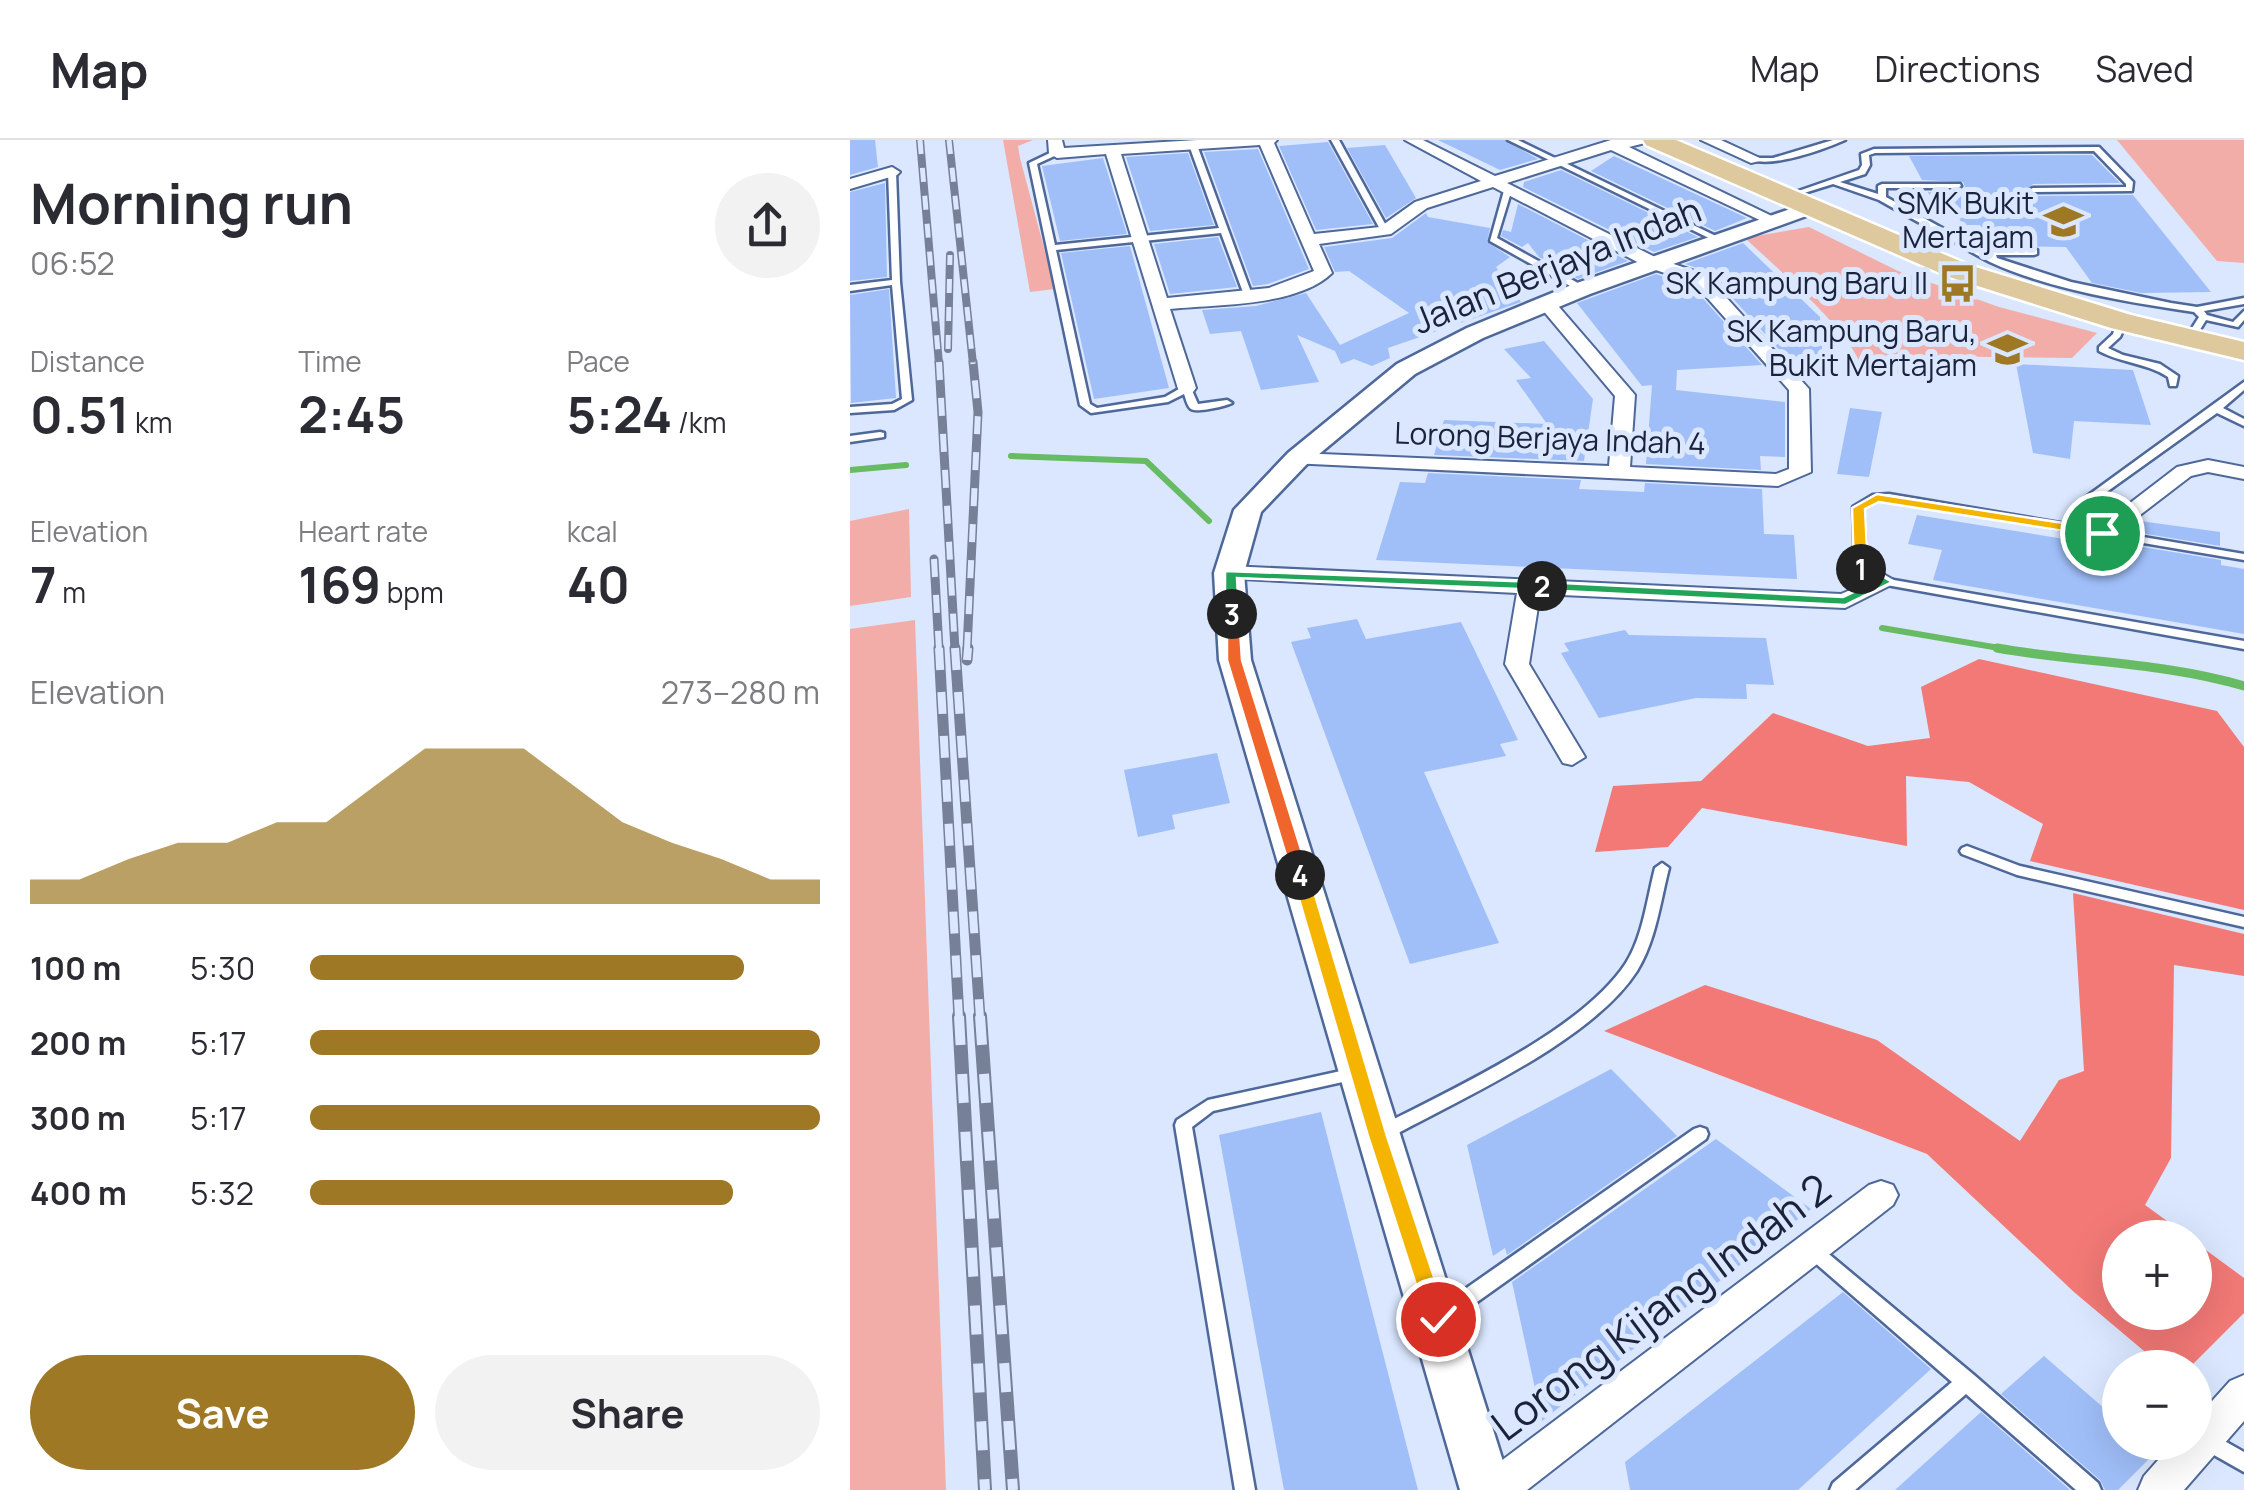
<!DOCTYPE html>
<html lang="en">
<head>
<meta charset="utf-8">
<style>
	:root { --surface:#fff; --page:#f2f2f3; --text:#2b2b33; --muted:#7c7c81; --line:#e1e1e2; --accent:#9e7824 }
	body { margin:0; font-family:Manrope,sans-serif; background:var(--page); color:var(--text); height:100vh; display:flex; flex-direction:column; font-size:38px; white-space:nowrap }
	* { box-sizing:border-box; margin:0 }
	p { font-size:32px; color:var(--muted) }
	.icon { flex:none; width:55px; height:55px; fill:none; stroke:currentColor; stroke-width:2; stroke-linecap:round; stroke-linejoin:round }
	.map { position:relative; flex:1; overflow:hidden }
	.side { display:flex; flex-direction:column; background:var(--surface); width:850px }
	.side>* { flex:none }
	.buttons { position:absolute; left:1252px; top:1080px; display:grid; gap:20px }
	.buttons a { display:grid; place-items:center; width:110px; height:110px; border-radius:50%; background:var(--surface); box-shadow:0 10px 40px #0002; font-size:50px }
	.pin { position:absolute; display:grid; place-items:center; width:85px; height:85px; color:#fff; margin:-42px; border:5px solid #fff; border-radius:50%; box-shadow:0 2px 10px #0007 }
	.km { position:absolute; width:50px; height:50px; margin:-25px; border-radius:50%; background:#222; color:#fff; font-size:28px; line-height:50px; text-align:center }
	.round { display:grid; place-items:center; flex:none; width:105px; height:105px; border-radius:52px; background:var(--page) }
	.head { display:flex; align-items:center; justify-content:space-between; height:170px; padding:0 30px }
	h1 { font-size:55px; font-weight:700; line-height:75px }
	.stats { display:grid; grid-template-columns:repeat(3,1fr); gap:15px; height:170px; padding:10px 30px }
	.stats div { display:grid; align-content:center }
	.stats b { font-size:50px; font-weight:700 }
	.stats small { font-size:28px; font-weight:400 }
	.stats p { font-size:28px }
	.chart { height:280px; padding:20px 30px }
	.chart p { display:flex; justify-content:space-between }
	.chart svg { width:100%; height:180px; margin-top:10px; fill:var(--accent); opacity:.7 }
	.cta { display:flex; gap:20px; margin-top:auto; padding:20px 30px }
	.cta a { flex:1; height:115px; border-radius:60px; background:var(--accent); color:#fff; font-size:40px; font-weight:700; line-height:115px; text-align:center }
	.cta a+a { background:var(--page); color:var(--text) }
	ul { padding:0 30px; list-style:none; font-size:32px }
	li { display:grid; grid-template-columns:160px 120px 1fr; align-items:center; height:75px }
	li i { height:25px; border-radius:12px; background:var(--accent) }
	header { display:flex; align-items:center; gap:60px; box-sizing:border-box; height:140px; padding:0 50px; background:var(--surface); border-bottom:2px solid var(--line) }
	header strong { font-size:48px }
	nav { display:flex; gap:55px; margin-inline-start:auto; font-size:35px }
	main { display:flex; flex:1; min-height:0 }
	.map>svg:first-child { display:block }
	.green { fill:#f2ada8 }
	.forest { fill:#f27976 }
	.lines { fill:none; stroke-linecap:round; stroke-linejoin:round }
	.stream-far1 { stroke:#66bb63; stroke-width:6 }
	.stream { stroke:#66bb63; stroke-width:9 }
	.building { fill:#a0bff9 }
	.service-casing { stroke:#4e689a; stroke-width:5 }
	.minor-casing { stroke:#4e689a; stroke-width:4 }
	.tertiary-casing { stroke:#4e689a; stroke-width:5 }
	.primary-casing { stroke:#fff; stroke-width:5 }
	.service { fill:#fff; fill-rule:evenodd }
	.minor { fill:#fff; fill-rule:evenodd }
	.tertiary { fill:#fff; fill-rule:evenodd }
	.primary { fill:#dec89e; fill-rule:evenodd }
	.rail-far3-casing { stroke:#768197; stroke-width:8 }
	.rail-far2-casing { stroke:#768197; stroke-width:9 }
	.rail-far1-casing { stroke:#768197; stroke-width:11 }
	.rail-casing { stroke:#768197; stroke-width:14 }
	.rail-far3 { stroke:#dae7fe; stroke-width:5; stroke-dasharray:14; stroke-linecap:butt }
	.rail-far2 { stroke:#dae7fe; stroke-width:6; stroke-dasharray:18; stroke-linecap:butt }
	.rail-far1 { stroke:#dae7fe; stroke-width:8; stroke-dasharray:22; stroke-linecap:butt }
	.rail { stroke:#dae7fe; stroke-width:10; stroke-dasharray:29; stroke-linecap:butt }
	.split-1 { fill:#f5b400; stroke:#fff; stroke-width:2.5 }
	.split-2 { fill:#22a559; stroke:#fff; stroke-width:2.5 }
	.split-3 { fill:#22a559; stroke:#fff; stroke-width:2.5 }
	.split-4 { fill:#f0652b; stroke:#fff; stroke-width:2.5 }
	.split-5 { fill:#f5b400; stroke:#fff; stroke-width:2.5 }
	.labels { text-anchor:middle; stroke-width:10; stroke-linejoin:round; paint-order:stroke }
	.far-poi-label { font-size:30px; fill:#192339; stroke:#dae7fe; text-anchor:end }
	.far-street-label { font-size:30px; fill:#192339; stroke:#dae7fe }
	.street-label { font-size:35px; fill:#192339; stroke:#dae7fe }
	.near-street-label { font-size:42px; fill:#192339; stroke:#dae7fe }
</style>
</head>
<body>
<header>
<strong>Map</strong>
<nav><a>Map</a><a>Directions</a><a>Saved</a></nav>
</header>
<main>
<section class="side">
<div class="head"><div><h1>Morning run</h1><p>06:52</p></div><a class="round"><svg class="icon" aria-label="share" viewBox="0 0 24 24"><path d="M12 15V3M7 8l5-5 5 5M5 13v7h14v-7"/></svg></a></div>
<div class="stats">
<div><p>Distance</p><b>0.51<small> km</small></b></div>
<div><p>Time</p><b>2:45</b></div>
<div><p>Pace</p><b>5:24<small> /km</small></b></div>
</div>
<div class="stats">
<div><p>Elevation</p><b>7<small> m</small></b></div>
<div><p>Heart rate</p><b>169<small> bpm</small></b></div>
<div><p>kcal</p><b>40</b></div>
</div>
<div class="chart"><p><span>Elevation</span>273–280 m</p>
<svg viewBox="0 0 160 44" preserveAspectRatio="none"><path d="M0 44V38L10 38L20 33L30 29L40 29L50 24L60 24L70 15L80 6L90 6L100 6L110 15L120 24L130 29L140 33L150 38L160 38V44z"/></svg>
</div>
<ul>
<li><b>100 m</b>5:30<i style="width:85%"></i></li>
<li><b>200 m</b>5:17<i style="width:100%"></i></li>
<li><b>300 m</b>5:17<i style="width:100%"></i></li>
<li><b>400 m</b>5:32<i style="width:83%"></i></li>
</ul>
<div class="cta"><a>Save</a><a>Share</a></div>
</section>
<div class="map">
<svg width="1394" height="1350" viewBox="0 0 1394 1350">
	<rect width="100%" height="100%" fill="#dae7fe"/>
	<g class="green">
		<polygon points="153,0 183,0 168,6 170,18 205,149 180,152"/>
		<polygon points="1267,0 1394,0 1394,123 1367,121"/>
		<path d="M959,87L1048,131L1149,167L1247,193L1222,218L1062,216L1061,234L1012,233C1013,201 920,122 895,98Z"/>
		<polygon points="59,369 61,457 0,466 0,381"/>
		<polygon points="65,480 96,1350 0,1350 0,489"/>
	</g>
	<g class="forest">
		<polygon points="1129,519 1367,571 1394,607 1394,770 1180,721 1193,684 1119,642 1056,636 1057,706 852,668 818,707 745,712 763,646 851,641 923,573 1018,606 1080,598 1071,547"/>
		<polygon points="1223,753 1394,794 1394,836 1324,825 1321,1018 1295,1065 1339,1097 1270,1098 1270,1172 1345,1172 1345,1102 1394,1138 1394,1173 1340,1227 1313,1227 1224,1152 1077,1014 754,891 855,845 1027,900 1170,1001 1209,940 1234,931"/>
	</g>
	<g class="lines">
		<g class="stream-far1">
			<polyline points="161,316 296,321 359,381"/>
			<polyline points="0,330 56,325"/>
			<polyline points="1032,488 1161,510"/>
		</g>
		<path class="stream" d="M1147,508C1231,523 1312,522 1394,546"/>
	</g>
	<g class="building">
		<polygon points="0,0 25,0 28,27 0,35"/>
		<polygon points="588,0 655,0 688,19 650,30"/>
		<polygon points="478,2 523,84 466,90 429,6"/>
		<polygon points="535,5 566,58 536,78 497,8"/>
		<polygon points="408,9 459,129 418,144 403,146 354,12"/>
		<polygon points="338,13 364,85 300,91 276,17"/>
		<polygon points="1242,15 1270,43 1183,44 1176,51 1183,56 1283,55 1361,152 1291,153 1242,143 1216,107 1142,106 1130,85 1113,85 1102,66 1086,66 1078,52 1109,51 1115,47 1113,42 1072,40 1059,16"/>
		<polygon points="764,16 897,78 865,91 741,31"/>
		<polygon points="253,18 277,94 210,101 192,26"/>
		<polygon points="711,30 848,97 804,112 673,47 674,42"/>
		<polygon points="35,43 37,137 0,141 0,52"/>
		<polygon points="668,64 778,121 728,139 689,117 678,103 672,107 651,96 653,90 661,92"/>
		<polygon points="576,73 578,77 640,88 637,102 660,117 646,127 671,162 538,208 540,218 522,226 504,219 491,224 485,211 447,195 469,242 411,250 391,191 360,194 352,170 406,166 456,153 490,205 559,173 499,131 485,132 474,107 542,98"/>
		<polygon points="368,97 387,147 320,154 304,104"/>
		<polygon points="893,103 970,177 973,222 941,223 859,132 835,124"/>
		<polygon points="280,106 319,248 244,259 211,113"/>
		<polygon points="806,134 842,146 912,225 827,230 826,250 935,262 935,317 910,316 911,330 796,324 802,245 792,246 727,163"/>
		<polygon points="39,149 46,258 1,263 0,155"/>
		<polygon points="694,201 743,259 734,321 584,315 594,280 697,284 666,240 681,238 654,209"/>
		<polygon points="1166,224 1283,230 1301,285 1224,281 1220,319 1183,313"/>
		<polygon points="1000,268 1032,272 1019,337 987,334"/>
		<polygon points="578,333 731,340 729,349 794,352 795,343 912,349 914,394 944,395 947,439 526,420 550,342 575,343"/>
		<polygon points="1067,375 1257,406 1263,402 1371,420 1371,425 1394,429 1394,494 1083,440 1092,410 1058,404"/>
		<polygon points="1290,381 1370,392 1370,406 1278,391"/>
		<polygon points="507,479 516,499 611,482 668,600 650,604 656,616 574,632 649,803 560,824 441,502 461,498 457,488"/>
		<polygon points="775,490 779,495 916,498 924,545 896,544 897,559 846,558 749,578 711,513 719,511 714,503"/>
		<polygon points="367,613 380,663 322,675 325,689 288,697 274,630"/>
		<polygon points="761,929 827,996 657,1115 655,1108 643,1116 617,1005"/>
		<polygon points="471,972 568,1350 434,1350 369,995"/>
		<polygon points="866,999 961,1069 692,1281 662,1142"/>
		<polygon points="993,1152 1081,1229 948,1350 780,1350 775,1322"/>
		<polygon points="1194,1216 1270,1282 1270,1302 1316,1302 1268,1350 1255,1350 1250,1340 1151,1254"/>
		<polygon points="1131,1272 1220,1350 1045,1350"/>
	</g>
	<g class="lines">
		<defs>
			<g id="service">
				<polygon points="481,0 489,0 539,91 538,93 531,91"/>
				<polygon points="658,0 668,0 872,99 865,101"/>
				<path d="M983,0H995C972,10 925,27 902,20L906,18H923Z"/>
				<path d="M343,3L347,5L402,155L401,157L394,155L371,93L206,110L240,264L247,268L315,257L336,245L341,248L348,264L377,260L382,263C376,266 347,273 341,269C337,266 336,259 334,254L318,262L241,273L230,265L179,23L204,11L211,13L187,24L205,105L369,88L339,5Z"/>
				<path d="M1249,7L1283,42L1282,51L1183,52L1179,50L1183,48L1276,47V44L1244,11L1025,13L1019,15L1020,25L1015,34L990,42L1028,54V46L1032,44H1110L1111,46L1107,48H1036V57L1137,113L1141,110H1187V114L1184,115H1146L1147,118L1221,142L1321,163L1347,167L1394,158V164L1354,171L1357,175L1383,182L1394,171V180L1388,187L1356,180L1343,201H1337L1335,199L1349,177L1344,172C1278,162 1201,150 1140,122C1124,114 1108,104 1092,95L1048,108V104L1086,92L1029,60L983,44L938,58L934,56L1009,30L1012,25L1011,14L1024,9Z"/>
				<polygon points="42,30 46,32 50,142 62,260 44,270 0,273 0,267 42,264 52,259 42,145 0,151 0,145 42,140 38,32"/>
				<polygon points="655,47 662,49 647,98 735,147 735,151 729,151 640,101"/>
				<path d="M1272,179L1277,182L1270,197L1258,208L1273,215L1310,224L1328,236L1326,246H1320L1318,237C1297,223 1271,223 1249,211V207L1263,194L1267,182Z"/>
				<polygon points="1394,242 1394,250 1373,268 1394,279 1394,286 1367,273 1237,366 1229,366 1229,362"/>
				<polygon points="30,292 34,293 34,297 0,302 0,296"/>
				<polygon points="1039,354 1394,414 1394,420 1039,360 1029,360 1013,368 1017,427 1038,439 1394,501 1394,509 1031,444 1005,429 1003,367 1023,355"/>
				<polygon points="1117,706 1170,726 1394,777 1394,787 1167,735 1112,714 1110,711 1112,708"/>
				<path d="M812,723L819,728C810,763 806,800 787,831C742,901 612,958 539,998L533,1000L527,998L525,993L527,988C599,950 731,892 776,823C793,796 797,759 805,728Z"/>
				<polygon points="509,927 515,929 517,933 515,937 363,971 342,987 405,1350 385,1350 325,985 327,980 358,960"/>
				<polygon points="850,987 856,989 858,994 856,999 599,1182 592,1184 585,1182 583,1176 585,1170 844,989"/>
				<polygon points="962,1102 968,1105 1124,1235 1248,1343 1251,1350 1226,1350 1116,1254 1005,1350 980,1350 983,1343 1102,1242 956,1115 953,1110 956,1105"/>
				<polygon points="1355,1290 1394,1312 1394,1332 1348,1306 1345,1299 1348,1292"/>
			</g>
			<g id="minor">
				<path d="M198,0H212L214,8L347,0H427L424,3L464,94L530,87L565,62L631,41L555,0H573L645,36L761,0H807L779,7L930,80L916,83L761,10L657,43L809,119L856,135L959,249L961,332L928,346L440,323L437,319L447,313L759,326L765,256L691,168L688,164L697,159L703,160L785,255L780,327L926,334L939,329V250L844,143L797,127L643,47L577,68L541,94L469,104L482,133C447,167 366,164 320,169L346,248L343,252H329L256,14L207,18L199,13ZM410,5L464,131L419,148L317,158L271,14Z"/>
				<polygon points="851,0 871,0 914,20 901,23"/>
				<polygon points="42,27 50,32 47,35 0,49 0,39"/>
				<polygon points="1358,320 1394,327 1394,339 1358,332 1341,336 1260,398 1252,400 1241,393 1327,327"/>
				<polygon points="379,426 991,454 1035,435 1047,442 995,468 690,454 679,524 735,617 722,625 713,623 655,524 667,453 371,438 368,433 371,428"/>
				<polygon points="1031,1041 1043,1045 1048,1055 1043,1065 677,1350 625,1350 631,1336 1019,1045"/>
				<polygon points="1394,1235 1394,1281 1334,1350 1288,1350 1294,1336 1324,1302 1345,1302 1345,1280 1380,1241"/>
			</g>
			<polygon id="tertiary" points="963,61 970,63 970,71 740,154 633,198 565,234 456,325 411,372 394,433 401,520 662,1350 610,1350 369,520 364,433 384,370 438,313 547,224 617,188 724,144"/>
			<polygon id="primary" points="793,0 826,0 1119,125 1281,175 1394,202 1394,220 1261,188 1099,137 796,5"/>
		</defs>
		<use href="#service" class="service-casing"/>
		<use href="#minor" class="minor-casing"/>
		<use href="#tertiary" class="tertiary-casing"/>
		<use href="#primary" class="primary-casing"/>
		<use href="#service" class="service"/>
		<use href="#minor" class="minor"/>
		<use href="#tertiary" class="tertiary"/>
		<use href="#primary" class="primary"/>
		<defs>
			<g id="rail-far3">
				<polyline points="70,0 89,224"/>
				<polyline points="99,0 123,224"/>
				<polyline points="98,209 100,115"/>
			</g>
			<g id="rail-far2">
				<polyline points="89,222 105,510"/>
				<polyline points="84,419 89,510"/>
				<polyline points="117,510 128,272 123,222"/>
			</g>
			<g id="rail-far1">
				<polyline points="89,508 109,878"/>
				<polyline points="105,508 130,878"/>
				<polyline points="117,520 118,508"/>
			</g>
			<g id="rail">
				<polyline points="109,876 135,1350"/>
				<polyline points="130,876 163,1350"/>
			</g>
		</defs>
		<use href="#rail-far3" class="rail-far3-casing"/>
		<use href="#rail-far2" class="rail-far2-casing"/>
		<use href="#rail-far1" class="rail-far1-casing"/>
		<use href="#rail" class="rail-casing"/>
		<use href="#rail-far3" class="rail-far3"/>
		<use href="#rail-far2" class="rail-far2"/>
		<use href="#rail-far1" class="rail-far1"/>
		<use href="#rail" class="rail"/>
	</g>
	<polygon class="split-1" points="1027,354 1252,389 1259,393 1252,397 1029,362 1015,369 1018,429 1011,433 1004,429 1002,368"/>
	<polygon class="split-2" points="1006,426 1016,426 1042,442 995,465 692,450 685,446 692,442 993,457 1025,442 1006,431"/>
	<polygon class="split-3" points="375,431 692,442 699,446 692,450 387,438 389,474 382,478 375,474"/>
	<polygon class="split-4" points="377,471 389,474 392,520 459,735 456,739 450,741 442,735 377,520"/>
	<polygon class="split-5" points="450,729 459,735 537,996 598,1179 588,1188 577,1179 518,996 442,735"/>
	<defs>
		<symbol id="school-bare" viewBox="-9 -9 18 18"><path d="M0-5L7-2L0 1L-7-2ZM-4 1L0 2.5L4 1V4Q0 6-4 4Z" fill="#9e7824" stroke="#dae7fe" stroke-width="2.5" paint-order="stroke"/></symbol>
		<symbol id="bus-bare" viewBox="-9 -9 18 18"><path d="M-5-6H5V4H4V6H2V4H-2V6H-4V4H-5ZM-3.5-4V0h7V-4ZM-3.5 1.2v1.5H-2V1.2ZM2 1.2v1.5H3.5V1.2Z" fill="#9e7824" stroke="#dae7fe" stroke-width="2.5" paint-order="stroke"/></symbol>
	</defs>
	<g fill-rule="evenodd">
		<use href="#school-bare" x="1186" y="54" width="55" height="55"/>
		<use href="#bus-bare" x="1080" y="116" width="55" height="55"/>
		<use href="#school-bare" x="1130" y="182" width="55" height="55"/>
	</g>
	<g class="labels">
		<g class="far-poi-label">
			<text x="1184" y="74">SMK Bukit<tspan x="1184" dy="34">Mertajam</tspan></text>
			<text x="1078" y="154">SK Kampung Baru II</text>
			<text x="1127" y="202">SK Kampung Baru,<tspan x="1127" dy="34">Bukit Mertajam</tspan></text>
		</g>
		<g class="far-street-label">
			<text transform="translate(700 299) rotate(2)" y="10">Lorong Berjaya Indah 4</text>
		</g>
		<g class="street-label">
			<text transform="translate(707 126) rotate(-22)" y="12">Jalan Berjaya Indah</text>
		</g>
		<g class="near-street-label">
			<text transform="translate(811 1167) rotate(-37)" y="15">Lorong Kijang Indah 2</text>
		</g>
	</g>
</svg>
<div class="buttons">
<a>+</a>
<a>−</a>
</div>
<div class="pin" style="left:1252px;top:393px;background:#1e9e55"><svg class="icon" aria-label="arrive" viewBox="0 0 24 24"><path d="M6 21V4h12l-3 4 3 4H6"/></svg></div>
<div class="pin" style="left:588px;top:1179px;background:#d93025"><svg class="icon" aria-label="check" viewBox="0 0 24 24"><path d="M5 12l5 5 9-10"/></svg></div>
<b class="km" style="left:1011px;top:429px">1</b>
<b class="km" style="left:692px;top:446px">2</b>
<b class="km" style="left:382px;top:474px">3</b>
<b class="km" style="left:450px;top:735px">4</b>
</div>
</main>
</body>
</html>
